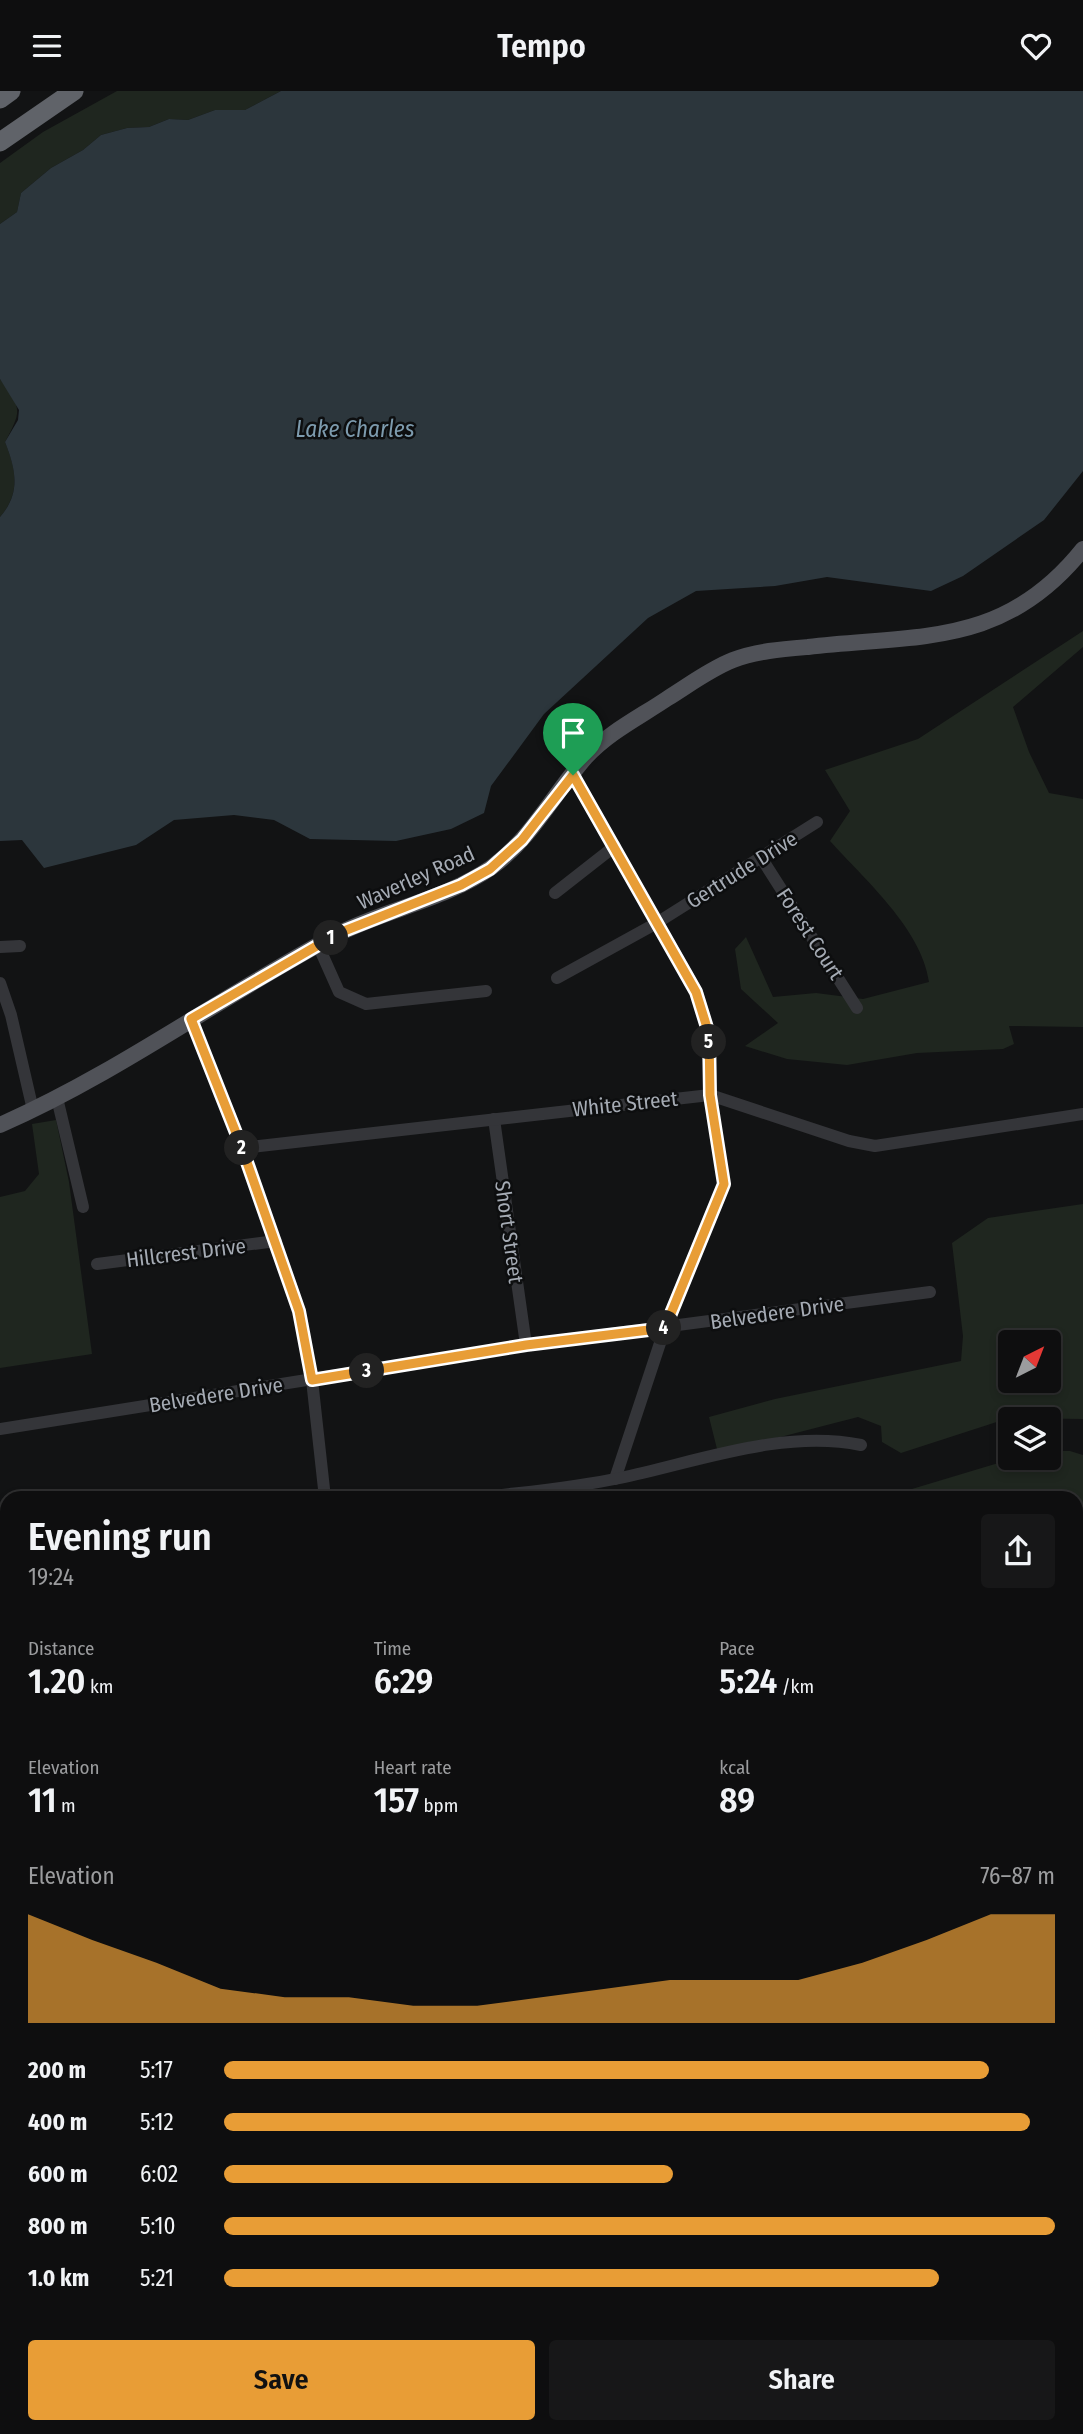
<!DOCTYPE html>
<html lang="en">
<head>
<meta charset="utf-8">
<style>
	:root { --surface:#0e0e0f; --page:#171718; --text:#f1f3f6; --muted:#9b9c9e; --line:#2e2e2f; --accent:#e89d36 }
	body { margin:0; font-family:"Fira Sans Condensed",sans-serif; background:var(--page); color:var(--text); height:100vh; display:flex; flex-direction:column; font-size:26px; white-space:nowrap }
	* { box-sizing:border-box; margin:0 }
	p { font-size:23px; color:var(--muted) }
	.icon { flex:none; width:38px; height:38px; fill:none; stroke:currentColor; stroke-width:2; stroke-linecap:round; stroke-linejoin:round }
	.map { position:relative; flex:1; overflow:hidden }
	.side { position:absolute; left:0px; top:1400px; width:1083px; height:943px; display:flex; flex-direction:column; background:var(--surface); border-radius:21px 21px 0 0; box-shadow:0 4px 10px #0003,0 0 0 2px var(--line) }
	.side>* { flex:none }
	.needle { width:46px; rotate:42deg }
	.controls { position:absolute; left:998px; top:1239px; display:grid; gap:14px }
	.controls a { display:grid; place-items:center; width:63px; height:63px; border-radius:7px; background:var(--surface); box-shadow:0 4px 10px #0003,0 0 0 2px var(--line); font-size:35px }
	.pin { position:absolute; display:grid; place-items:center; width:60px; height:60px; color:#fff; margin:-72px -30px; border-radius:50% 50% 50% 0; rotate:-45deg; box-shadow:0 0 7px #0007 }
	.pin .icon { rotate:45deg }
	.km { position:absolute; width:35px; height:35px; margin:-18px; border-radius:50%; background:#222; color:#fff; font-size:19px; line-height:35px; text-align:center }
	.round { display:grid; place-items:center; flex:none; width:74px; height:74px; border-radius:7px; background:var(--page) }
	.head { display:flex; align-items:center; justify-content:space-between; height:119px; padding:0 28px }
	h1 { font-size:38px; font-weight:600; line-height:52px }
	.figures { display:grid; grid-template-columns:repeat(3,1fr); gap:10px; height:119px; padding:7px 28px }
	.figures div { display:grid; align-content:center }
	.figures b { font-size:35px; font-weight:600 }
	.figures small { font-size:19px; font-weight:400 }
	.figures p { font-size:19px }
	.chart { height:196px; padding:14px 28px }
	.chart p { display:flex; justify-content:space-between }
	.chart svg { width:100%; height:126px; margin-top:7px; fill:var(--accent); opacity:.7 }
	.primary-button { display:flex; gap:14px; margin-top:auto; padding:14px 28px }
	.primary-button a { flex:1; height:80px; border-radius:7px; background:var(--accent); color:#111; font-size:28px; font-weight:600; line-height:80px; text-align:center }
	.primary-button a+a { background:var(--page); color:var(--text) }
	ul { padding:0 28px; list-style:none; font-size:23px }
	li { display:grid; grid-template-columns:112px 84px 1fr; align-items:center; height:52px }
	li i { height:18px; border-radius:9px; background:var(--accent) }
	header { display:flex; justify-content:space-between; align-items:center; height:91px; padding:0 28px; background:var(--surface); font-size:32px; font-weight:600 }
	.map>svg:first-child { display:block }
	.green { fill:#1f261f; fill-rule:evenodd }
	.water { fill:#2c363c }
	.lines { fill:none; stroke-linecap:round; stroke-linejoin:round }
	.stream { stroke:#2c363c; stroke-width:2.5 }
	.minor { stroke:#343539; stroke-width:12 }
	.major { stroke:#505258; stroke-width:16 }
	.highway { stroke:#606369; stroke-width:19 }
	.route-casing { stroke:#fff; stroke-width:14 }
	.route { stroke:#e89d36; stroke-width:9 }
	.labels { text-anchor:middle; stroke-width:5; stroke-linejoin:round; paint-order:stroke }
	.street-label { font-size:21px; fill:#a5abb4; stroke:#0d0e0f }
	.water-label { font-size:23px; font-style:italic; fill:#7d9bae; stroke:#0d0e0f }
</style>
</head>
<body>
<header><svg class="icon" aria-label="menu" viewBox="0 0 24 24"><path d="M4 6h16M4 12h16M4 18h16"/></svg>Tempo<svg class="icon" aria-label="heart" viewBox="0 0 24 24"><path d="M12 20l-8-8c-3-5 5-10 8-4 3-6 11-1 8 4z"/></svg></header>
<div class="map">
<svg width="1083" height="2343" viewBox="0 0 1083 2343">
	<rect width="100%" height="100%" fill="#121314"/>
	<g class="green">
		<polygon points="117,0 281,0 245,19 215,19 188,29 169,28 149,36 127,37 101,44 83,59 51,77 21,102 17,121 0,133 0,72 43,41"/>
		<path d="M0,288C22,318 22,319 5,351C16,378 21,402 0,426Z"/>
		<path d="M1083,540V556L1013,616L1029,661L1049,702L1083,708V936L1009,935L1014,953L1003,958L917,962L847,974L787,968L745,955L778,932L741,898L735,858L746,846L773,906L816,902L863,908L929,891C922,838 864,788 830,750L850,720L825,679L918,648Z"/>
		<polygon points="56,1029 69,1091 92,1263 0,1277 0,1106 25,1100 39,1083 32,1033"/>
		<path d="M1083,1113V1328L1009,1327L901,1362L882,1351L881,1335L858,1326L718,1362L709,1326L775,1308L961,1270L963,1245L952,1152L988,1127ZM1010,1251H1048V1290H1010Z"/>
		<polygon points="1048,1360 1070,1360 1083,1364 1083,1595 1076,1597 1076,1407 882,1407 1015,1367 1048,1367"/>
		<polygon points="1083,1639 1083,2343 1031,2343 1030,2336 1076,2336 1076,1642"/>
		<polygon points="7,1747 7,1865 0,1861 0,1750"/>
		<polygon points="0,2173 7,2178 7,2336 0,2336"/>
	</g>
	<path class="water" d="M281,0H1083V380L1044,429L963,485L931,500L827,486L775,495L696,500L648,527L544,623L491,695L484,722L451,738L396,750L310,748L274,729L234,724L174,729L136,754L44,777L22,749L0,750V426C21,402 16,379 5,351L18,329L19,319L0,288V133L17,121L21,102L51,77L83,59L101,44L127,37L149,36L169,28L188,29L215,19H245Z"/>
	<g class="lines">
		<polyline class="stream" points="1076,1707 1083,1695"/>
		<g class="minor">
			<polyline points="573,684 697,901 709,943 710,1004 724,1093 665,1237 615,1388"/>
			<polyline points="762,768 857,917"/>
			<polyline points="555,802 615,755"/>
			<polyline points="318,854 339,901 366,913 486,900"/>
			<polyline points="0,856 20,855"/>
			<polyline points="557,887 655,833 817,731"/>
			<polyline points="0,892 11,924 33,1019"/>
			<polyline points="191,928 242,1057 299,1220 312,1289 325,1407"/>
			<polyline points="57,1007 83,1116"/>
			<polyline points="494,1028 526,1254"/>
			<polyline points="242,1057 710,1004 849,1050 875,1055 1083,1023"/>
			<polyline points="97,1173 276,1150"/>
			<polyline points="0,1338 526,1254 930,1201"/>
			<path d="M477,1407C524,1401 573,1397 620,1387C697,1371 782,1338 861,1354"/>
			<polyline points="0,1485 7,1484"/>
			<polyline points="0,1574 7,1572"/>
			<polyline points="0,1676 7,1675"/>
			<polyline points="0,2099 7,2104"/>
			<polyline points="125,2336 126,2343"/>
			<polyline points="639,2336 640,2343"/>
			<polyline points="785,2336 786,2343"/>
			<polyline points="945,2336 946,2343"/>
			<polyline points="330,2343 334,2336"/>
		</g>
		<path class="major" d="M0,1034C118,982 222,905 336,844C386,818 445,809 492,776C532,747 554,702 586,666C609,641 640,626 668,607C689,594 710,578 733,569C756,560 783,558 808,556C919,543 1004,557 1083,458"/>
		<g class="highway">
			<polyline points="0,8 11,0"/>
			<polyline points="0,51 74,0"/>
		</g>
	</g>
	<g class="lines">
		<defs>
			<polygon id="route" points="573,684 696,901 709,943 710,1004 724,1093 665,1237 526,1254 312,1289 299,1220 242,1057 191,928 339,842 461,794 490,778 522,749"/>
		</defs>
		<use href="#route" class="route-casing"/>
		<use href="#route" class="route"/>
	</g>
	<g class="labels">
		<g class="street-label">
			<text transform="translate(742 779) rotate(-32)" y="7">Gertrude Drive</text>
			<text transform="translate(416 787) rotate(-24)" y="7">Waverley Road</text>
			<text transform="translate(810 843) rotate(57)" y="7">Forest Court</text>
			<text transform="translate(625 1013) rotate(-6)" y="7">White Street</text>
			<text transform="translate(509 1141) rotate(82)" y="7">Short Street</text>
			<text transform="translate(186 1162) rotate(-7)" y="7">Hillcrest Drive</text>
			<text transform="translate(777 1222) rotate(-8)" y="7">Belvedere Drive</text>
			<text transform="translate(216 1304) rotate(-9)" y="7">Belvedere Drive</text>
		</g>
		<g class="water-label">
			<text x="355" y="346">Lake Charles</text>
		</g>
	</g>
</svg>
<div class="controls">
<a><svg class="needle" viewBox="-14 -14 28 28"><path d="M0-13l5 13h-10z" fill="#e53935"/><path d="M0 13l5-13h-10z" fill="#9b9c9e"/></svg></a>
<a><svg class="icon" aria-label="layers" viewBox="0 0 24 24"><path d="M12 4l9 5-9 5-9-5zM3 14l9 5 9-5"/></svg></a>
</div>
<div class="pin" style="left:573px;top:684px;background:#1e9e55"><svg class="icon" aria-label="arrive" viewBox="0 0 24 24"><path d="M6 21V4h12l-3 4 3 4H6"/></svg></div>
<b class="km" style="left:331px;top:847px">1</b>
<b class="km" style="left:242px;top:1057px">2</b>
<b class="km" style="left:367px;top:1280px">3</b>
<b class="km" style="left:664px;top:1237px">4</b>
<b class="km" style="left:709px;top:951px">5</b>
<section class="side">
<div class="head"><div><h1>Evening run</h1><p>19:24</p></div><a class="round"><svg class="icon" aria-label="share" viewBox="0 0 24 24"><path d="M12 15V3M7 8l5-5 5 5M5 13v7h14v-7"/></svg></a></div>
<div class="figures">
<div><p>Distance</p><b>1.20<small> km</small></b></div>
<div><p>Time</p><b>6:29</b></div>
<div><p>Pace</p><b>5:24<small> /km</small></b></div>
</div>
<div class="figures">
<div><p>Elevation</p><b>11<small> m</small></b></div>
<div><p>Heart rate</p><b>157<small> bpm</small></b></div>
<div><p>kcal</p><b>89</b></div>
</div>
<div class="chart"><p><span>Elevation</span>76–87 m</p>
<svg viewBox="0 0 160 44" preserveAspectRatio="none"><path d="M0 44V6L10 15L20 23L30 32L40 35L50 35L60 38L70 38L80 35L90 32L100 29L110 29L120 29L130 23L140 15L150 6L160 6V44z"/></svg>
</div>
<ul>
<li><b>200 m</b>5:17<i style="width:92%"></i></li>
<li><b>400 m</b>5:12<i style="width:97%"></i></li>
<li><b>600 m</b>6:02<i style="width:54%"></i></li>
<li><b>800 m</b>5:10<i style="width:100%"></i></li>
<li><b>1.0 km</b>5:21<i style="width:86%"></i></li>
</ul>
<div class="primary-button"><a>Save</a><a>Share</a></div>
</section>
</div>
</body>
</html>
